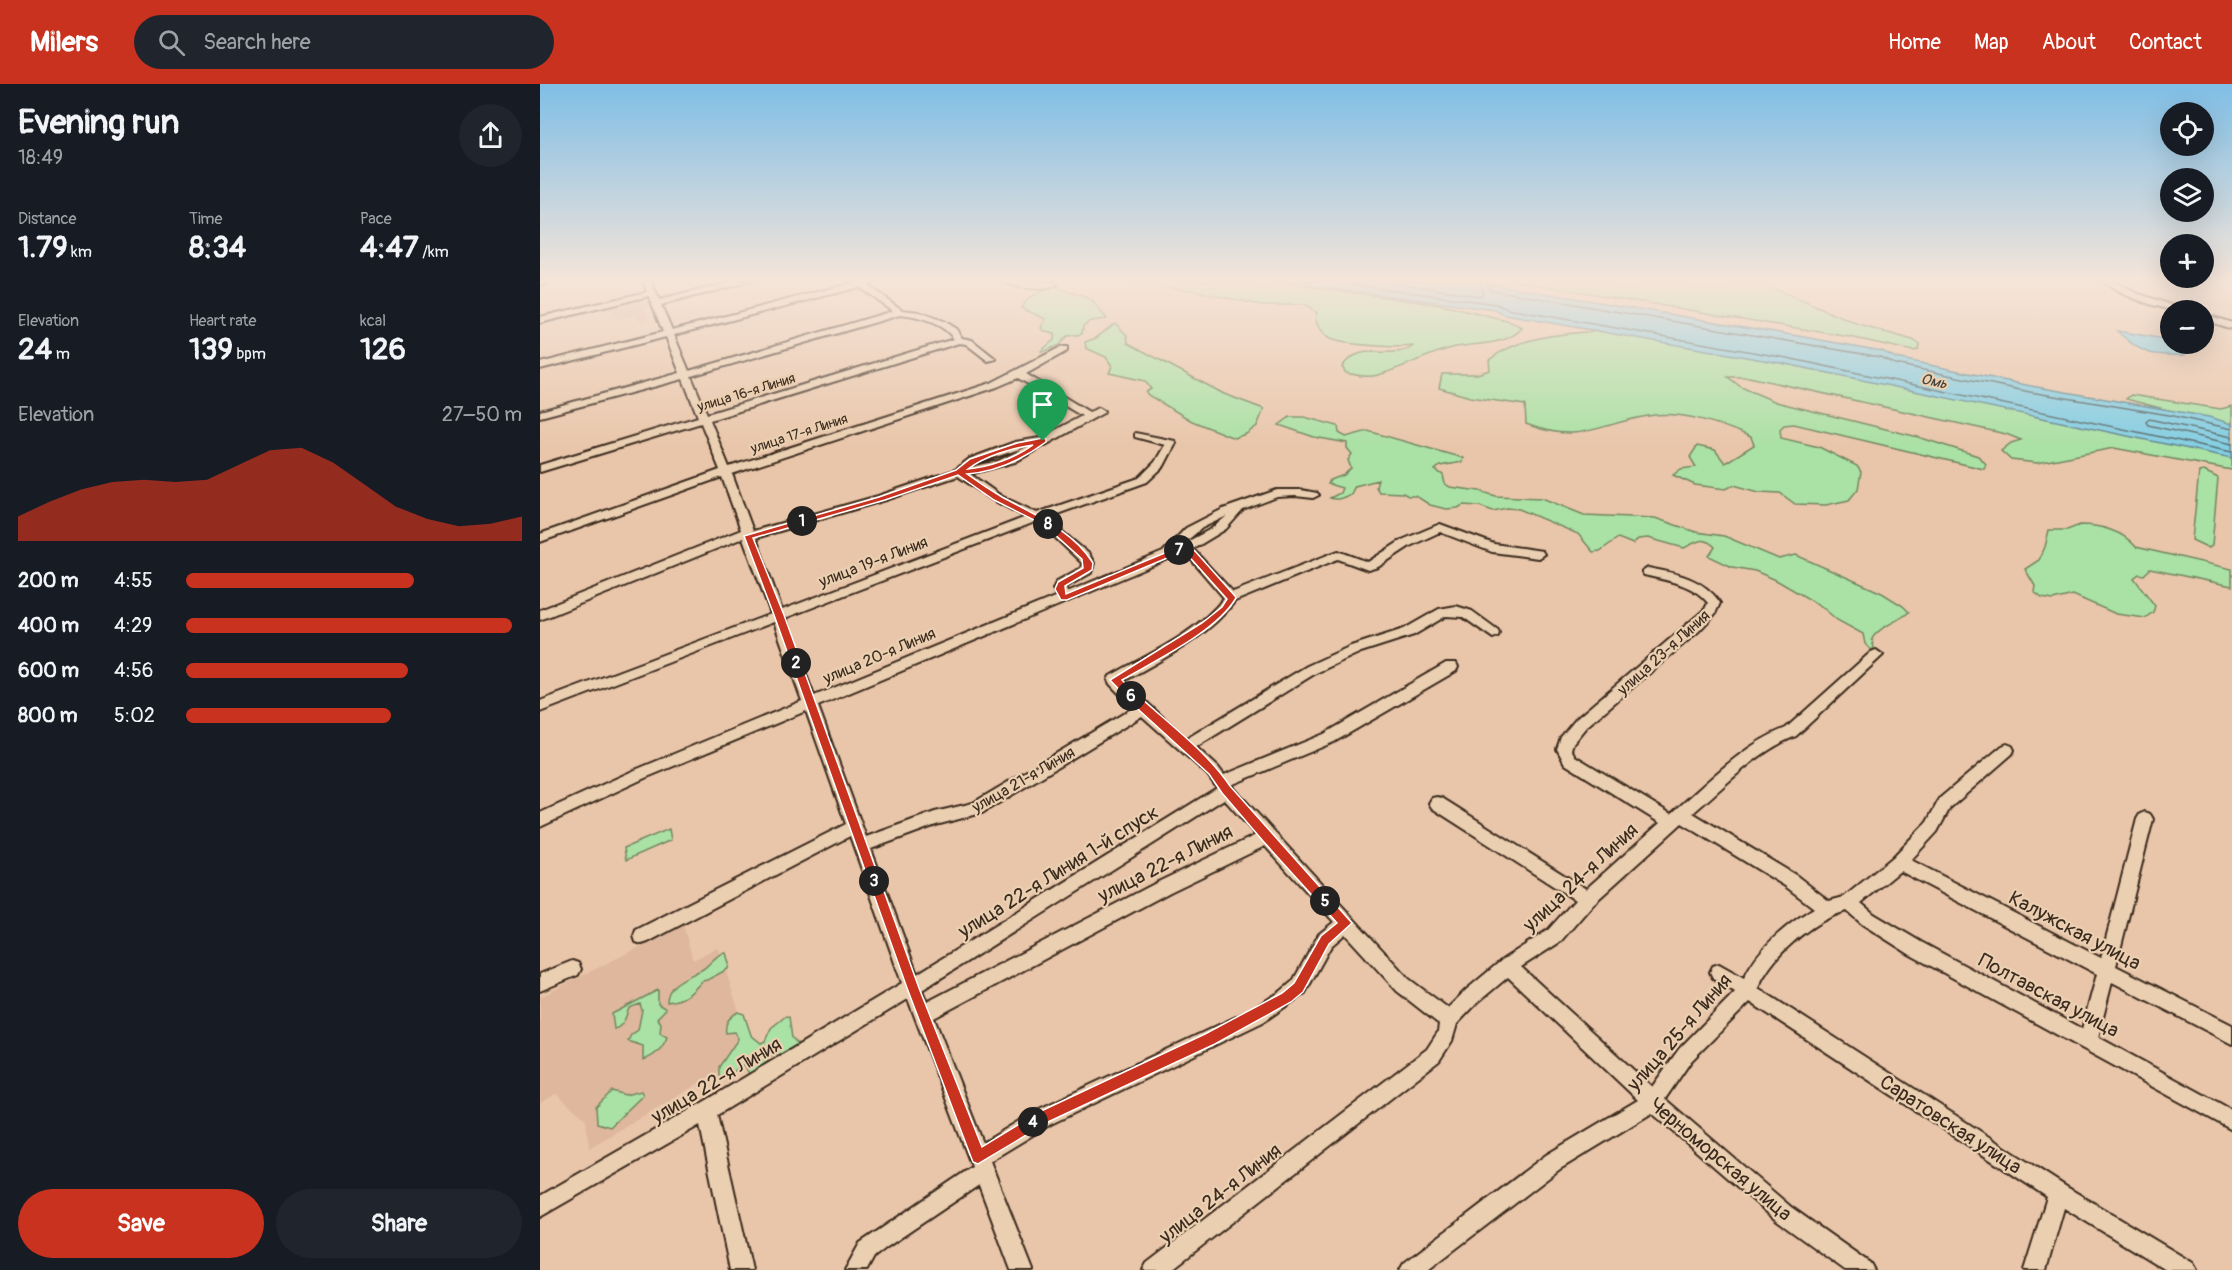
<!DOCTYPE html>
<html lang="en">
<head>
<meta charset="utf-8">
<style>
	:root { --surface:#171b24; --page:#20242c; --text:#f1f3f6; --muted:#9ea1a6; --accent:#c8321e }
	body { margin:0; font-family:Pangolin,sans-serif; background:var(--page); color:var(--text); height:100vh; display:flex; flex-direction:column; font-size:22px; white-space:nowrap }
	* { box-sizing:border-box; margin:0 }
	p { font-size:20px; color:var(--muted) }
	.icon { flex:none; width:33px; height:33px; fill:none; stroke:currentColor; stroke-width:2; stroke-linecap:round; stroke-linejoin:round }
	.map { position:relative; flex:1; overflow:hidden }
	.panel { display:flex; flex-direction:column; background:var(--surface); width:540px }
	.panel>* { flex:none }
	.buttons { position:absolute; left:1620px; top:18px; display:grid; gap:12px }
	.buttons a { display:grid; place-items:center; width:54px; height:54px; border-radius:50%; background:var(--surface); box-shadow:0 6px 24px #0002; font-size:30px }
	.pin { position:absolute; display:grid; place-items:center; width:51px; height:51px; color:#fff; margin:-62px -26px; border-radius:50% 50% 50% 0; rotate:-45deg; box-shadow:0 0 6px #0007 }
	.pin .icon { rotate:45deg }
	.km { position:absolute; width:30px; height:30px; margin:-15px; border-radius:50%; background:#222; color:#fff; font-size:16px; line-height:30px; text-align:center }
	.round { display:grid; place-items:center; flex:none; width:63px; height:63px; border-radius:32px; background:var(--page) }
	.head { display:flex; align-items:center; justify-content:space-between; height:102px; padding:0 18px }
	h1 { font-size:33px; font-weight:700; line-height:45px }
	.metrics { display:grid; grid-template-columns:repeat(3,1fr); gap:9px; height:102px; padding:6px 18px }
	.metrics div { display:grid; align-content:center }
	.metrics b { font-size:30px; font-weight:700 }
	.metrics small { font-size:16px; font-weight:400 }
	.metrics p { font-size:16px }
	.chart { height:168px; padding:12px 18px }
	.chart p { display:flex; justify-content:space-between }
	.chart svg { width:100%; height:108px; margin-top:6px; fill:var(--accent); opacity:.7 }
	.primary-button { display:flex; gap:12px; margin-top:auto; padding:12px 18px }
	.primary-button a { flex:1; height:69px; border-radius:36px; background:var(--accent); color:#fff; font-size:24px; font-weight:700; line-height:69px; text-align:center }
	.primary-button a+a { background:var(--page); color:var(--text) }
	ul { padding:0 18px; list-style:none; font-size:20px }
	li { display:grid; grid-template-columns:96px 72px 1fr; align-items:center; height:45px }
	li i { height:15px; border-radius:8px; background:var(--accent) }
	header { display:flex; align-items:center; gap:36px; box-sizing:border-box; height:84px; padding:0 30px; background:var(--accent); color:#fff }
	header strong { font-size:28px }
	nav { display:flex; gap:33px; margin-inline-start:auto; font-size:21px }
	.search { width:420px; height:54px; background:var(--page); display:flex; align-items:center; gap:15px; box-sizing:border-box; padding:0 21px; border-radius:33px; color:var(--muted); font-size:22px }
	main { display:flex; flex:1; min-height:0 }
	.map>svg:first-child { display:block }
	.built { fill:#deb79d }
	.green { fill:#aae1a4; stroke:#728661; stroke-width:1.5 }
	.water { fill:#83cee3; stroke:#668c94; stroke-width:1.5 }
	.lines { fill:none; stroke-linecap:round; stroke-linejoin:round }
	.shore { stroke:#586c6d; stroke-width:1.5 }
	.minor-casing { stroke:#3b2a1e; stroke-width:4 }
	.major-casing { stroke:#3b2a1e; stroke-width:5 }
	.minor { fill:#eacfb1; fill-rule:evenodd }
	.major { fill:#eacfb1; fill-rule:evenodd }
	.route { fill:#c8321e; stroke:#fff; stroke-width:1.5; fill-rule:evenodd }
	.labels { text-anchor:middle; stroke-width:4.5; stroke-linejoin:round; paint-order:stroke }
	.far-street-label { font-size:14px; fill:#3b2a1e; stroke:#eacfb1 }
	.far-water-label { font-size:15px; font-style:italic; fill:#46433c; stroke:#eacfb1 }
	.street-label { font-size:16px; fill:#3b2a1e; stroke:#eacfb1 }
	.near-street-label { font-size:20px; fill:#3b2a1e; stroke:#eacfb1 }
</style>
</head>
<body>
<header>
<strong>Milers</strong>
<div class="search"><svg class="icon" aria-label="search" viewBox="0 0 24 24"><circle cx="10" cy="10" r="6"/><path d="M15 15l6 6"/></svg>Search here</div>
<nav><a>Home</a><a>Map</a><a>About</a><a>Contact</a></nav>
</header>
<main>
<section class="panel">
<div class="head"><div><h1>Evening run</h1><p>18:49</p></div><a class="round"><svg class="icon" aria-label="share" viewBox="0 0 24 24"><path d="M12 15V3M7 8l5-5 5 5M5 13v7h14v-7"/></svg></a></div>
<div class="metrics">
<div><p>Distance</p><b>1.79<small> km</small></b></div>
<div><p>Time</p><b>8:34</b></div>
<div><p>Pace</p><b>4:47<small> /km</small></b></div>
</div>
<div class="metrics">
<div><p>Elevation</p><b>24<small> m</small></b></div>
<div><p>Heart rate</p><b>139<small> bpm</small></b></div>
<div><p>kcal</p><b>126</b></div>
</div>
<div class="chart"><p><span>Elevation</span>27–50 m</p>
<svg viewBox="0 0 160 44" preserveAspectRatio="none"><path d="M0 44V34L10 28L20 23L30 20L40 19L50 20L60 19L70 13L80 7L90 6L100 12L110 21L120 30L130 35L140 38L150 37L160 34V44z"/></svg>
</div>
<ul>
<li><b>200 m</b>4:55<i style="width:68%"></i></li>
<li><b>400 m</b>4:29<i style="width:97%"></i></li>
<li><b>600 m</b>4:56<i style="width:66%"></i></li>
<li><b>800 m</b>5:02<i style="width:61%"></i></li>
</ul>
<div class="primary-button"><a>Save</a><a>Share</a></div>
</section>
<div class="map">
<svg width="1692" height="1186" viewBox="0 0 1692 1186">
	<rect width="100%" height="100%" fill="#e9c6aa"/>
	<filter id="ink" filterUnits="userSpaceOnUse"><feTurbulence type="fractalNoise" baseFrequency=".0167" numOctaves="2"/><feDisplacementMap in="SourceGraphic" scale="12" xChannelSelector="R" yChannelSelector="G"/><feConvolveMatrix kernelMatrix="1 2 1 2 8 2 1 2 1" color-interpolation-filters="sRGB"/></filter>
	<g filter="url(#ink)">
		<g class="built">
			<polygon points="1609,197 1692,197 1692,228 1629,209 1613,203 1614,200"/>
			<polygon points="99,214 102,219 109,217 111,222 105,224 109,235 102,237 100,235 97,235 98,230 80,235 78,232 73,233 69,221"/>
			<polygon points="143,841 153,876 178,863 212,968 49,1064 46,1035 16,1010 0,1019 0,913"/>
		</g>
		<g class="green">
			<path d="M587,197H732L901,221L971,238L982,244C965,263 935,258 912,264C887,270 863,284 838,291C827,294 816,291 806,289L802,283C821,255 850,278 874,262C858,264 804,261 790,255C781,251 777,242 775,233L777,229L764,221H721L656,207Z"/>
			<polygon points="975,197 1216,197 1319,241 1373,256 1379,260 1378,266 1373,267 1310,253"/>
			<path d="M516,203L550,215L567,235L550,237L543,242L542,250L527,252L519,261L503,268L501,267L514,256L515,250L506,248L501,244L506,235L481,224C489,210 501,208 516,203Z"/>
			<polygon points="575,239 587,251 588,259 684,310 724,325 717,342 706,350 694,354 652,337 608,311 606,308 611,305 605,297 569,289 572,282 566,273 546,264 545,258 556,254"/>
			<path d="M1076,246L1692,369V386L1574,364L1497,379L1471,376L1461,367L1471,359L1481,356L1466,350L1209,293H1188L1201,303L1236,318L1378,353L1438,372L1446,380L1444,385L1254,340L1244,341L1240,345L1241,354L1279,363L1317,382L1321,388L1318,405L1309,416L1286,421L1255,420L1240,409L1219,408L1194,401L1186,405L1155,401L1133,391L1141,385L1156,383L1150,373L1157,362L1175,366L1185,379L1214,361L1211,353C1181,340 1142,326 1108,332C1057,340 1041,361 986,340L985,321L930,313L899,304L902,290H937L950,286L949,276C983,249 1035,249 1076,246Z"/>
			<polygon points="1591,311 1681,325 1692,322 1692,343 1586,315"/>
			<path d="M750,333H764L798,342L799,349L806,353L828,347L923,374L922,378L900,382L895,386L903,391L905,400L910,403L940,407L956,412L1002,414L1044,431L1115,434L1156,448L1184,452L1239,475L1256,471L1342,509L1363,522L1369,528C1358,538 1338,543 1332,555L1334,564L1331,566L1325,560L1323,550L1297,536L1281,522L1236,496L1215,487L1192,483L1169,472L1175,463C1163,451 1157,458 1144,464L1108,454L1098,455L1093,460L1078,454L1060,467L1053,468L1038,450L979,425L967,424L953,427L939,422L923,421L918,424L906,425L890,421L876,412H868L863,409L839,408L836,403L838,396L815,402L811,410C804,413 798,417 790,414L800,409L802,404L788,400L790,396L804,391L811,384L808,376L812,370L807,364V359L774,353L739,341Z"/>
			<polygon points="1664,387 1678,394 1672,461 1669,464 1652,456 1659,388"/>
			<path d="M1540,441C1560,441 1583,447 1596,463L1692,485V502L1610,485L1604,491L1599,490L1594,494L1615,522L1613,528L1605,534L1576,530L1533,511L1513,516L1502,514L1494,508L1495,502L1485,485L1499,476L1505,463L1509,446H1527Z"/>
			<polygon points="129,745 131,756 86,776 84,764"/>
			<path d="M186,869L189,879L188,885L167,896L162,897C151,910 144,916 127,918C127,898 149,893 163,885C171,880 175,870 186,869Z"/>
			<path d="M118,906V920L126,925L117,934L121,939L120,949L127,953C123,964 114,973 103,976V962L88,957L91,951L98,946L102,926L100,920L89,924C86,933 83,943 74,945L72,930Z"/>
			<path d="M198,928L204,930L211,951L221,959L225,957L231,944L246,932L249,933L252,954L257,959L255,968L227,972L225,975L230,980L210,992L204,980L189,991L179,992V983L198,955L195,948L186,949C184,938 190,933 198,928Z"/>
			<polygon points="72,1007 85,1011 101,1007 103,1011 70,1043 57,1039 56,1023"/>
		</g>
		<g class="water">
			<polygon points="735,197 934,197 1264,253 1342,267 1356,274 1491,302 1669,333 1692,340 1692,374 1246,280 965,231 955,226"/>
			<path d="M1577,247L1630,256V260H1643L1645,271C1611,272 1603,271 1577,247Z"/>
		</g>
		<g class="lines">
			<g class="shore">
				<polyline points="788,197 956,220 967,225 1247,274 1692,368"/>
				<polyline points="846,197 940,212 943,209 940,197"/>
				<polyline points="947,197 948,203 953,206 1340,273 1355,280 1490,308 1629,331 1692,345"/>
				<polyline points="1692,353 1609,335 1606,338 1608,341 1692,360"/>
			</g>
			<defs>
				<g id="minor">
					<path d="M103,197H111L119,216L198,197H212L121,221L132,246L320,197H338L327,201L362,226L379,228L403,237L416,245L422,254L432,256L456,275L448,277L426,260L419,259L170,336L189,383L451,299L521,263H527V267L486,290L549,328L559,324L564,327L563,329L475,378L430,390L461,412L497,429L599,394L615,378L625,361L595,353V349L635,357L636,359L624,382L607,398L506,434L549,470L554,479L551,489L526,503L527,508L623,468L646,444L683,425L737,406H761L777,409L779,411L773,414L755,412L737,413L703,426L686,445L653,465L693,508L798,467L828,478L862,456L900,440L954,460L1002,467L1004,470L998,474L952,468L900,448L870,462L838,483L828,486L798,475L695,517C667,554 624,574 584,597L646,655L767,582L811,562L864,545L899,525L916,522L932,527L958,546L959,549L958,552L953,554L923,533L906,532L874,551L821,568L776,589L656,663L678,683L684,691L784,650L906,579H916L918,583L916,587L794,658L691,701L869,895L908,924L926,906L962,876L1008,846L1035,816L892,724L889,719L892,714L897,713L902,714L1046,805L1120,739L1025,680L1017,665L1021,653L1036,635L1165,525L1168,519C1152,499 1127,497 1104,491L1102,488L1108,484C1135,489 1164,494 1180,519L1175,530L1159,547L1046,643L1033,659L1031,665L1035,672L1131,730C1166,700 1202,661 1246,644L1331,568L1336,566L1343,571L1256,652C1216,668 1185,702 1153,729L1257,792L1289,817L1304,813L1353,773L1387,738L1400,714L1462,662L1467,660L1472,662L1474,666L1472,670L1410,724L1397,748L1371,776L1561,874L1597,735L1600,730L1605,728L1610,730L1613,735L1576,882L1692,941V960L1572,898L1558,953L1692,1026V1046L1369,870L1322,840L1307,827C1273,836 1232,871 1218,904L1525,1102L1653,1179L1657,1186H1626L1524,1124L1506,1186H1484L1507,1113L1210,918L1151,977L1125,1015L1251,1123L1330,1179L1334,1186H1305L1237,1137L1112,1029L1020,1085L888,1186H860L864,1179L1006,1071L1098,1016L968,893L938,918L917,940L912,957L899,977L631,1186H603L607,1179L887,965L898,948L899,940L857,907L805,850L791,862L765,909L723,938L511,1040L450,1077L493,1186H471L439,1101L347,1163L334,1173L327,1186H305L320,1159L432,1083L368,915L177,1031L212,1186H190L160,1041L0,1133V1112L167,1016L362,899L310,752L108,858L102,860L96,858L94,852L96,846L306,740L266,627L105,694L0,743V729L95,686L262,617L234,538L0,628V617L231,530L203,454L0,536V526L201,446L182,393L0,458V450L180,386L161,339L0,388V381L158,333L143,295L0,333V327L140,289L126,253L0,285V279L123,248L109,212L0,239V233L107,208ZM319,203L353,227L149,287L134,251ZM360,231C378,233 403,239 414,255L167,330L151,292ZM478,294L542,332L500,354L475,358L429,375L415,386L338,412L213,447L192,390L457,303ZM489,362L458,377L432,383L437,379ZM418,392L453,416L486,433L242,526L216,454L346,416ZM687,432L671,445L643,460L662,444ZM495,438L503,442L542,479L541,484L517,497L513,505L517,512L274,612L245,534ZM643,469L648,472L684,514C656,550 609,570 570,592L568,596L570,600L593,624L433,719L395,728L326,753L278,622ZM602,632L668,691L677,704L377,890L331,765L396,741L442,729ZM684,715L716,751L618,798L387,918L382,906ZM1142,739L1245,802L1274,824C1247,840 1217,865 1204,894L1179,880L1173,882L1170,888L1173,894L1195,908L1139,965L1112,1003L981,883L1020,858L1053,820ZM725,762L794,838L779,850L753,897L740,908L711,926L497,1026L443,1059L394,934L630,808ZM1360,787L1557,890L1542,945L1381,858L1334,830L1321,819Z"/>
					<path d="M463,197L513,198L517,201C505,208 474,204 463,197Z"/>
					<path d="M1563,197H1573L1596,209L1646,226C1625,228 1578,211 1563,197Z"/>
					<polygon points="1664,230 1692,239 1692,245 1664,236"/>
					<polygon points="32,877 38,879 41,885 38,891 0,907 0,890"/>
				</g>
				<polygon id="major" points="0,197 12,197 0,201"/>
			</defs>
			<use href="#minor" class="minor-casing"/>
			<use href="#major" class="major-casing"/>
			<use href="#minor" class="minor"/>
			<use href="#major" class="major"/>
		</g>
	</g>
	<linearGradient id="sky" x2="0" y2="1"><stop stop-color="#7fbee6"/><stop offset="0.54" stop-color="#f5e5d9"/><stop offset="1" stop-color="#f5e5d9" stop-opacity="0"/></linearGradient>
	<rect width="1692" height="363" fill="url(#sky)"/>
	<path class="route" d="M503,354L506,355V358C483,375 455,388 427,390C438,398 450,406 462,413C495,431 532,446 553,479L552,486L525,502L526,510L644,461L655,467L695,512L696,514C676,548 616,576 582,596C616,631 663,662 690,702L812,839L789,860L763,908L751,918L675,960L508,1038L438,1080L433,1078L431,1073L367,904L234,531L204,452L339,413L416,386L430,375L477,359ZM493,361C475,374 450,383 428,385C445,372 472,364 493,361ZM418,391L454,416L504,441L542,475L543,484L518,498L515,505L521,516H527L644,467L687,515L682,523L662,539L570,596L600,627L669,690L682,709L723,757L797,839L781,852L754,899L742,909L665,950L499,1028L442,1063L379,904L244,531L213,454L345,416Z"/>
	<g class="labels">
		<g class="far-street-label">
			<text transform="translate(206 308) rotate(-17)" y="5">улица 16-я Линия</text>
			<text transform="translate(259 349) rotate(-18)" y="5">улица 17-я Линия</text>
		</g>
		<g class="far-water-label">
			<text transform="translate(1394 297) rotate(12)" y="5">Омь</text>
		</g>
		<g class="street-label">
			<text transform="translate(333 477) rotate(-21)" y="6">улица 19-я Линия</text>
			<text transform="translate(1123 568) rotate(-42)" y="6">улица 23-я Линия</text>
			<text transform="translate(339 571) rotate(-23)" y="6">улица 20-я Линия</text>
			<text transform="translate(483 695) rotate(-30)" y="6">улица 21-я Линия</text>
		</g>
		<g class="near-street-label">
			<text transform="translate(625 779) rotate(-27)" y="7">улица 22-я Линия</text>
			<text transform="translate(518 787) rotate(-32)" y="7">улица 22-я Линия 1-й спуск</text>
			<text transform="translate(1040 793) rotate(-43)" y="7">улица 24-я Линия</text>
			<text transform="translate(1535 846) rotate(28)" y="7">Калужская улица</text>
			<text transform="translate(1509 911) rotate(28)" y="7">Полтавская улица</text>
			<text transform="translate(1139 948) rotate(-49)" y="7">улица 25-я Линия</text>
			<text transform="translate(176 996) rotate(-31)" y="7">улица 22-я Линия</text>
			<text transform="translate(1411 1040) rotate(33)" y="7">Саратовская улица</text>
			<text transform="translate(1181 1075) rotate(40)" y="7">Черноморская улица</text>
			<text transform="translate(680 1109) rotate(-38)" y="7">улица 24-я Линия</text>
		</g>
	</g>
</svg>
<div class="buttons">
<a><svg class="icon" aria-label="locate" viewBox="0 0 24 24"><circle cx="12" cy="12" r="6"/><path d="M12 2v4M12 18v4M2 12h4M18 12h4"/></svg></a>
<a><svg class="icon" aria-label="layers" viewBox="0 0 24 24"><path d="M12 4l9 5-9 5-9-5zM3 14l9 5 9-5"/></svg></a>
<a>+</a>
<a>−</a>
</div>
<div class="pin" style="left:503px;top:357px;background:#1e9e55"><svg class="icon" aria-label="arrive" viewBox="0 0 24 24"><path d="M6 21V4h12l-3 4 3 4H6"/></svg></div>
<b class="km" style="left:262px;top:437px">1</b>
<b class="km" style="left:256px;top:579px">2</b>
<b class="km" style="left:334px;top:797px">3</b>
<b class="km" style="left:493px;top:1038px">4</b>
<b class="km" style="left:785px;top:817px">5</b>
<b class="km" style="left:591px;top:612px">6</b>
<b class="km" style="left:639px;top:466px">7</b>
<b class="km" style="left:508px;top:440px">8</b>
</div>
</main>
</body>
</html>
